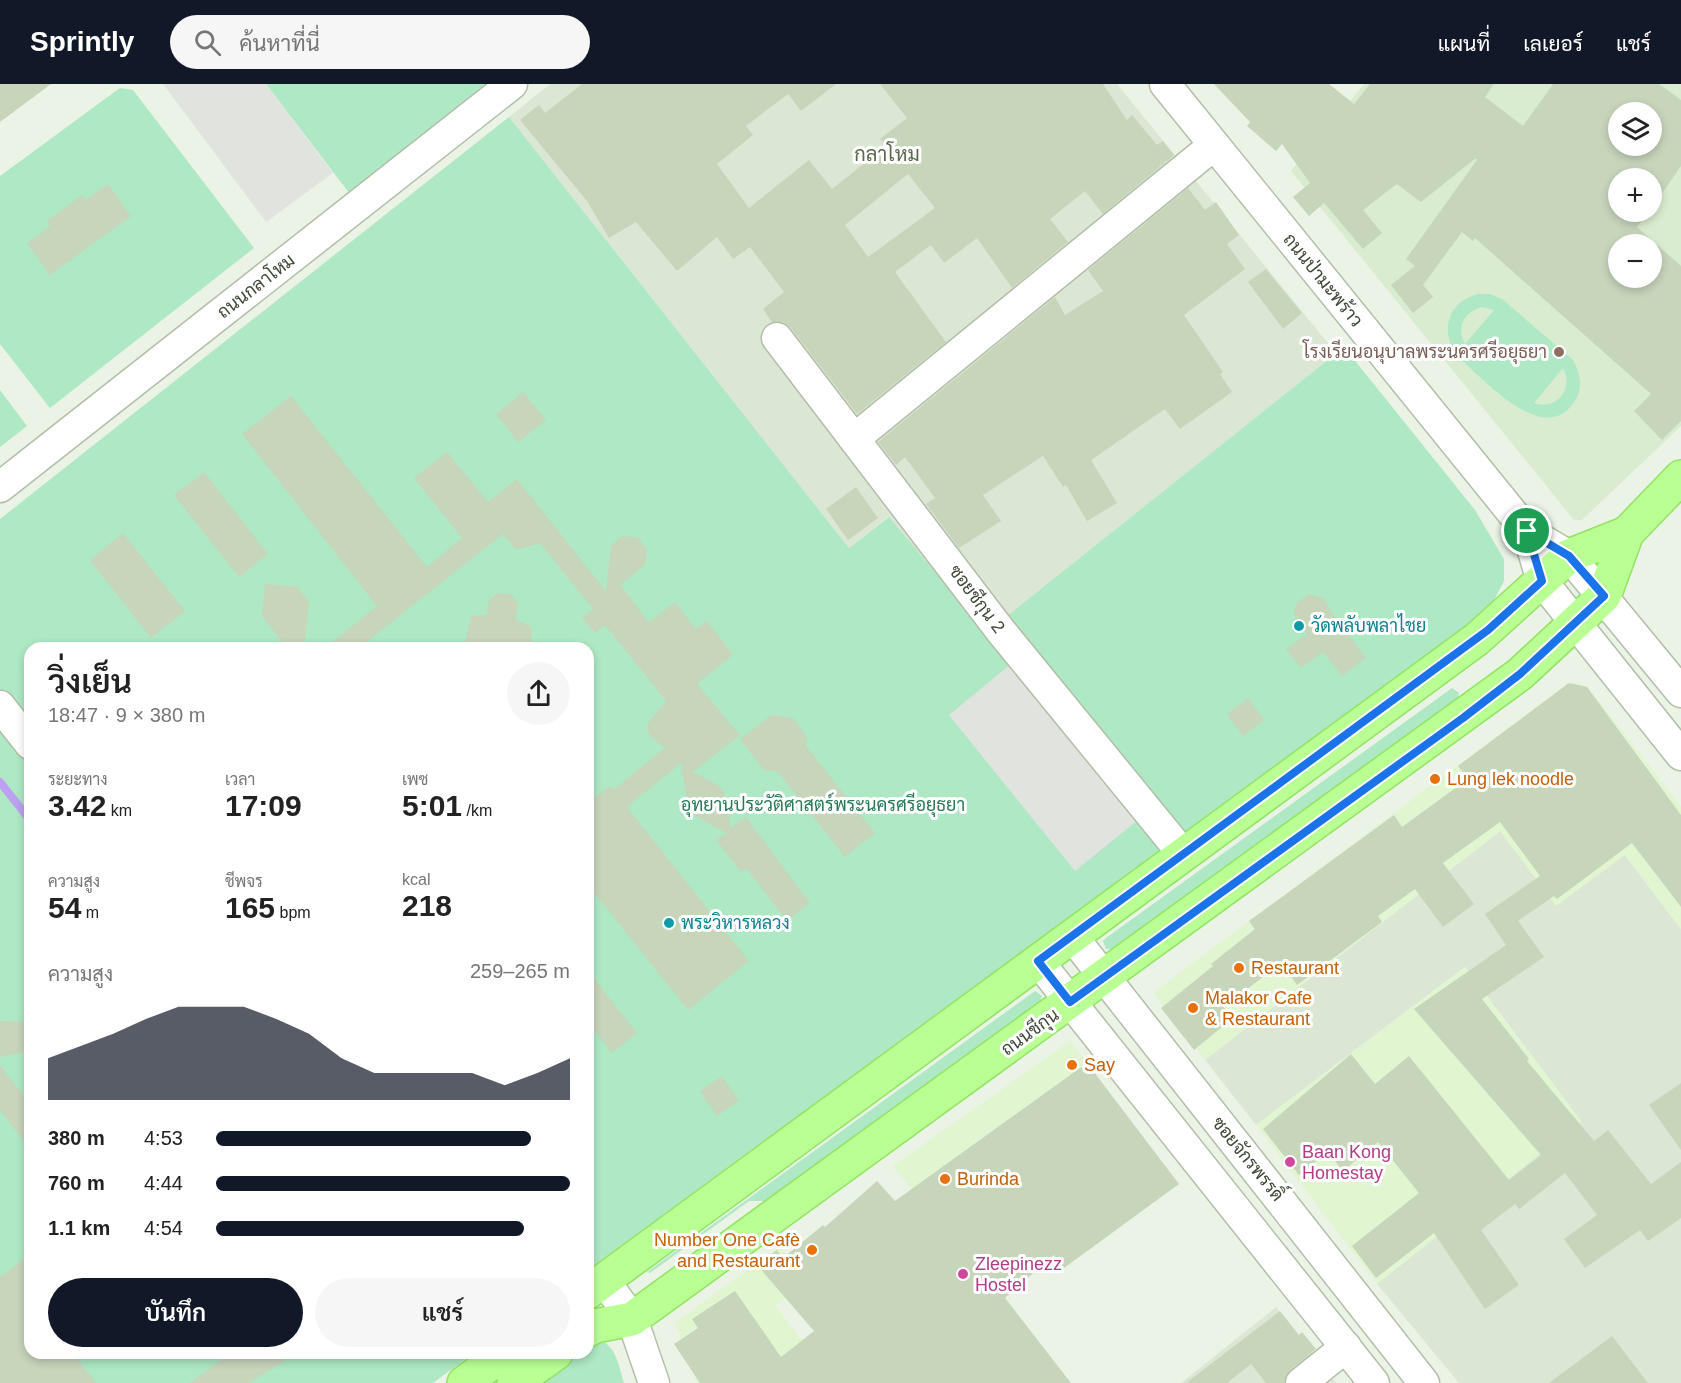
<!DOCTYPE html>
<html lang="th">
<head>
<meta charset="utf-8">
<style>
	:root { --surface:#fff; --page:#f6f6f6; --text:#222; --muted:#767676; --accent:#111827 }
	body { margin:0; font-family:Arial,Sarabun,sans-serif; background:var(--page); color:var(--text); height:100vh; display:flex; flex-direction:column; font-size:22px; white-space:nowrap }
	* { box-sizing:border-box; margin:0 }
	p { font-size:20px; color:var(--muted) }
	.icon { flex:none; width:33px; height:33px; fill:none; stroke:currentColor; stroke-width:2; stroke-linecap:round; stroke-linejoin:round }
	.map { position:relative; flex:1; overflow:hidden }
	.details { position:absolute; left:24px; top:558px; width:570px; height:717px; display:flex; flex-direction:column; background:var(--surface); border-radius:18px; box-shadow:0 3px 9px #0003 }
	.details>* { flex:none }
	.tools { position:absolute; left:1608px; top:18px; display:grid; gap:12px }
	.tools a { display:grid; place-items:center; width:54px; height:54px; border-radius:50%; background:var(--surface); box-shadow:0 3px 9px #0003; font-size:30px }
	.pin { position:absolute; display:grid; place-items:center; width:51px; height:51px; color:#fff; margin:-26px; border:3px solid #fff; border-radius:50%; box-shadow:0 2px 6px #0007 }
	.round { display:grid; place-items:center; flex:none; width:63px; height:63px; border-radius:32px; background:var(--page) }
	.headline { display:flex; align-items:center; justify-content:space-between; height:102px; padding:0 24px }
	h1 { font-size:33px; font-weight:600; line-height:45px }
	.figures { display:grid; grid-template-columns:repeat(3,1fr); gap:9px; height:102px; padding:6px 24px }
	.figures div { display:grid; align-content:center }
	.figures b { font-size:30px; font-weight:600 }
	.figures small { font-size:16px; font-weight:400 }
	.figures p { font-size:16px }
	.chart { height:168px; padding:12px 24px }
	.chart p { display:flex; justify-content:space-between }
	.chart svg { width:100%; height:108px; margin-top:6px; fill:var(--accent); opacity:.7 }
	.primary-button { display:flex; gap:12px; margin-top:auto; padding:12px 24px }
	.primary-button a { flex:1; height:69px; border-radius:36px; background:var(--accent); color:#fff; font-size:24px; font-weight:600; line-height:69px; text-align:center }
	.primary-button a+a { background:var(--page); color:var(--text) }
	ul { padding:0 24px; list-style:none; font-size:20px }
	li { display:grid; grid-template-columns:96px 72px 1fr; align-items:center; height:45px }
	li i { height:15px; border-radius:8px; background:var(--accent) }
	header { display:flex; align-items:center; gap:36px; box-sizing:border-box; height:84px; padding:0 30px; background:var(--accent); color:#fff }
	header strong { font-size:28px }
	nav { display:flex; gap:33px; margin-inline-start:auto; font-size:21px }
	.search { width:420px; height:54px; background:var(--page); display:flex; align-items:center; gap:15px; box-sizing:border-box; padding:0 21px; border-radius:33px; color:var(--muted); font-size:22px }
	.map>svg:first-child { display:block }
	.residential { fill:#dbe7d4 }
	.commercial { fill:#e2f5d1 }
	.education { fill:#daecd0; fill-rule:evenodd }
	.green { fill:#aee8c4; fill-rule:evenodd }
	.parking { fill:#e1e4de }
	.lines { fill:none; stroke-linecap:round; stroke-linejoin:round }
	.stream { stroke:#bda1f1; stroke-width:8 }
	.building { fill:#c7d5bb; fill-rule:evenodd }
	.minor-casing { stroke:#b2bfa8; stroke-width:33 }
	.major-casing { stroke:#92e463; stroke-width:36 }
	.minor { stroke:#fff; stroke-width:30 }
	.major { stroke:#b9ff93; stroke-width:33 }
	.route-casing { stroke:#fff; stroke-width:12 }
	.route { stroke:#1a73e8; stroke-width:8 }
	.education-dot { fill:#8d6e63; stroke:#fff; stroke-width:2 }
	.culture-dot { fill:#0f9aa8; stroke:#fff; stroke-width:2 }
	.food-dot { fill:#e8710a; stroke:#fff; stroke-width:2 }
	.hotel-dot { fill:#d1479c; stroke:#fff; stroke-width:2 }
	.labels { text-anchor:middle; stroke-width:6; stroke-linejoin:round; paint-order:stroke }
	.street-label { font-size:18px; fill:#3d4635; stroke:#fff }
	.education-label { font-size:18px; fill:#785e54; stroke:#fff; text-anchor:end }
	.culture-label { font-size:18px; fill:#0d838f; stroke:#fff; text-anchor:start }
	.food-label { font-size:18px; fill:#c56008; stroke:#fff; text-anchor:start }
	.park-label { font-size:18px; fill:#287855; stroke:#fff }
	.hotel-label { font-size:18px; fill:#b23c85; stroke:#fff; text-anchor:start }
	.neighbourhood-label { font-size:20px; fill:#59694c; stroke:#fff }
</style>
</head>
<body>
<header>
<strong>Sprintly</strong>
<div class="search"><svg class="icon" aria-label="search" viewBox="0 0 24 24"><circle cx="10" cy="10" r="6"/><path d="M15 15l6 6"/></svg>ค้นหาที่นี่</div>
<nav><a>แผนที่</a><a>เลเยอร์</a><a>แชร์</a></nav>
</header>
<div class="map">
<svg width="1681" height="1299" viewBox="0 0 1681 1299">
	<rect width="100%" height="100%" fill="#ebf3e6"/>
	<g class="residential">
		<polygon points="550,0 1117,0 1336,269 986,550 888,433 849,464 509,33"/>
		<polygon points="1500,747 1625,771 1681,845 1681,1299 1459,1299 1377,1200 1581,1037 1465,883 1256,1041 1205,976"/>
		<polygon points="1276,1223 1336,1299 1181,1299"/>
	</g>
	<g class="commercial">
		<polygon points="1569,598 1587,602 1681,722 1681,845 1625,771 1556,822 1500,747 1205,976 1153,909"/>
		<polygon points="1465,883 1581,1037 1377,1200 1256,1041"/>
		<polygon points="1070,957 1121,1023 947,1149 893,1082"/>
		<polygon points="780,1162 806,1197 775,1222 837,1299 697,1299 675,1239"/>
	</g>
	<path class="education" d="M1364,0H1681V342L1582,436H1574L1291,87ZM1618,28H1652V62H1618ZM1618,94H1652V128H1618ZM1618,160H1652V194H1618Z"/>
	<g class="green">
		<polygon points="266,0 490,0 350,110"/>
		<polygon points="120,4 133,6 254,164 50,324 0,260 0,92"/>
		<polygon points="509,33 849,464 889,433 986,549 1344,263 1475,426 1504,475 1504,497 1490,524 588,1186 588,564 30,564 30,1269 474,1269 433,1299 0,1299 0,435"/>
		<path d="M1478,210H1490L1502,215L1573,276C1580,288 1583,302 1576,315C1546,368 1482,293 1456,271C1440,246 1448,218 1478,210ZM1482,223L1494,226L1465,260C1456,243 1464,228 1482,223ZM1563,284C1574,304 1557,327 1534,319Z"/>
		<polygon points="0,306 27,342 0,363"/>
		<polygon points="1452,604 1459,609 1457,617 1115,865 1106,865 1103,857 1106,854"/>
		<polygon points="1035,907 1042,912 1039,920 768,1117 749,1117 650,1189 647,1188"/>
		<path d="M602,1257C617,1264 619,1284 624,1299H537L580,1269H588V1263Z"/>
	</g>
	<g class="parking">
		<polygon points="163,0 266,0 333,89 266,138"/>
		<polygon points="1011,580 1138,736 1075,787 949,631"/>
	</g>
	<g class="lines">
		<polyline class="stream" points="0,698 30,736"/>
	</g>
	<g class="building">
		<polygon points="0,0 51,0 0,38"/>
		<path d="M582,0H836L801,27L788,10L746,42L753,51L717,80L749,124L809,76L832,105L886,62L880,55L907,34L880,0H1103L1127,36L1132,31L1157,61L1163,57L1174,71L1103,130L1085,107L1050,135L1068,158L1012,204L977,154L944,179L931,161L895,188L946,258L857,330L791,244L783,238H772L763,225L784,208L750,163L733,175L717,153L677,187L636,138L609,154L587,117L520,36L539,21L545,29ZM908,90L935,124L868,173L845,141Z"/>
		<path d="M1214,0H1329L1354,20L1370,0H1494L1485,13L1523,42L1553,0H1659L1681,16V82L1652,124V94H1618V128H1649L1637,143L1681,182V337L1662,356L1634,327L1651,310L1475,154L1473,157L1462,148L1423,201L1433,213L1413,229L1391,201L1415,182L1406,175L1477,76L1476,74L1421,118L1397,100L1363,126L1382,149L1363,165L1324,119L1309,132L1293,113L1310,99L1282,60L1276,67L1247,42L1250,38ZM1618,28H1652V62H1618ZM1618,160H1652V194H1618Z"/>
		<polygon points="108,100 131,132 50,191 27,159 50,142 47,137 82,111 85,116"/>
		<polygon points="1188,104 1205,126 1216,118 1239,151 1227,160 1245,185 1184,231 1223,288 1220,290 1232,308 1180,345 1165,325 1091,376 1117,419 1087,437 1066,401 1063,403 1043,372 983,411 1001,437 959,464 926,420 935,414 905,373 896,381 878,358 1055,213 1065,231 1103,207 1088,186"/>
		<polygon points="1266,185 1302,229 1283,245 1248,198"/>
		<polygon points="523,308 546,336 518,358 496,330"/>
		<polygon points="291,312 427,483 462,454 414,394 447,368 488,418 517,395 606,507 611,461 623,452 638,454 647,466 645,481 620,501 649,538 675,518 696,545 707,537 733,571 697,600 740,651 693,688 719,702 724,708 731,744 746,733 810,819 787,837 746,784 741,788 716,756 726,749 694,731 688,724 681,679 627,723 749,877 688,926 588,801 588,719 610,702 613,706 665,664 650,652 647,646 648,639 666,617 605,541 595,549 582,534 593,525 540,459 516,466 503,450 359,564 325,564 377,522 242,350"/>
		<polygon points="204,388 268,470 239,493 174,411"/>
		<polygon points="856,403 878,434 848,456 826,425"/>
		<polygon points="123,449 185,527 151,554 90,476"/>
		<polygon points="265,500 297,503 309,518 304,564 287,564 262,532"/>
		<polygon points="498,509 510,510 518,519 516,536 531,542 532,564 464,564 471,532 487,531 489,516"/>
		<polygon points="1309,510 1324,514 1330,526 1366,574 1342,592 1323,568 1301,584 1286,565 1307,550 1296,535 1294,527 1297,519"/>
		<polygon points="1569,599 1587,603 1681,731 1681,823 1632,759 1557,815 1554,812 1518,837 1544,873 1482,915 1529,975 1527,977 1594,1057 1608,1046 1651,1100 1681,1078 1681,1134 1648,1157 1640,1146 1585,1184 1564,1155 1597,1131 1565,1089 1519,1125 1515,1120 1481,1146 1519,1201 1485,1225 1434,1149 1376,1194 1352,1162 1419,1109 1378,1058 1343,1087 1328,1068 1299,1091 1263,1045 1351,970 1375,1000 1409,972 1509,1096 1541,1071 1414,925 1506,861 1485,830 1540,792 1500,738 1443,779 1474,820 1443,843 1415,805 1378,832 1382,838 1297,901 1281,879 1224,923 1233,934 1194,966 1161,924 1213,882 1211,880 1255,845 1249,837 1394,731 1402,743 1468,695 1458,682"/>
		<polygon points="1248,614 1264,636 1243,652 1227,630"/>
		<polygon points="771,631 793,634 807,653 806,662 875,749 845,773 778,688 764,686 740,655"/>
		<polygon points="588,887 637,949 612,969 588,939"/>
		<polygon points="0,937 30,938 30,967 0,973"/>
		<polygon points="1087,979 1179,1100 1064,1184 1054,1171 1005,1214 1071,1299 700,1299 674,1260 698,1244 692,1235 735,1207 781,1273 814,1247 757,1181 777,1166 783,1174 823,1141 825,1143 877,1097 895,1117"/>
		<polygon points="0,981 30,1020 30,1065 0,1026"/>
		<polygon points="722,992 739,1017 717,1032 700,1007"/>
		<polygon points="1681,999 1681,1066 1649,1021"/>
		<polygon points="30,1170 30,1269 73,1269 96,1299 0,1299 0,1193"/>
		<polygon points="1280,1227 1299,1251 1302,1248 1316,1265 1290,1286 1284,1299 1266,1299 1251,1280 1227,1299 1186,1299"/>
		<polygon points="1612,1252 1648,1299 1549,1299 1596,1264"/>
		<polygon points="230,1269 297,1269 249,1299 190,1299"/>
	</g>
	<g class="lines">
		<defs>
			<g id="minor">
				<polyline points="1165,0 1527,447 1569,472 1681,608"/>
				<polyline points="777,254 1000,546 1183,770"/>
				<polyline points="854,355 1214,61"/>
				<polyline points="0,403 512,0"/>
				<polyline points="1527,447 1542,497 1681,671"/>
				<polyline points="0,622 30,660"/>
				<polyline points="1072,852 1424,1299"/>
				<polyline points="1038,877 1374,1299"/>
				<polyline points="604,1196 632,1235 654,1299"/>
				<polyline points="1301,1299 1346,1263"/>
			</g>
			<g id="major">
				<polyline points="588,1208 1477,555 1569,472 1627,449"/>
				<polyline points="588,1246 595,1242 632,1235 1520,590 1604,512 1627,449 1681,393"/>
				<polyline points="464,1299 505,1269"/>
				<polyline points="514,1299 556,1269"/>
			</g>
		</defs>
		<use href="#minor" class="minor-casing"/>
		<use href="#major" class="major-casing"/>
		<use href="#minor" class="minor"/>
		<use href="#major" class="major"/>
	</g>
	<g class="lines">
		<defs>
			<polygon id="route" points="1527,447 1569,472 1604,512 1520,590 1463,634 1070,918 1038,877 1488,546 1542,497"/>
		</defs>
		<use href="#route" class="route-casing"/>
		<use href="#route" class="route"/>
	</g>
	<circle class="education-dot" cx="1559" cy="268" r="6"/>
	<g class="culture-dot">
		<circle cx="1299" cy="542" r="6"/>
		<circle cx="669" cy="839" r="6"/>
	</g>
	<g class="food-dot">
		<circle cx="1435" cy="695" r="6"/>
		<circle cx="1239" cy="884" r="6"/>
		<circle cx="1193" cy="924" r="6"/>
		<circle cx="1072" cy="981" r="6"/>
		<circle cx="945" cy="1095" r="6"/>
		<circle cx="812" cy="1166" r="6"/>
	</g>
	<g class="hotel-dot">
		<circle cx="1290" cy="1078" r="6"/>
		<circle cx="963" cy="1190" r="6"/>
	</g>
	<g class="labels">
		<g class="street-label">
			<text transform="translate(1323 196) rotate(51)" y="6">ถนนป่ามะพร้าว</text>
			<text transform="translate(256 202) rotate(-38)" y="6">ถนนกลาโหม</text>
			<text transform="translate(977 515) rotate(53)" y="6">ซอยชีกุน 2</text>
			<text transform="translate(1030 948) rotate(-36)" y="6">ถนนชีกุน</text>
			<text transform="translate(1248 1075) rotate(51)" y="6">ซอยจักรพรรดิ์</text>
		</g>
		<g class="education-label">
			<text x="1547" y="274">โรงเรียนอนุบาลพระนครศรีอยุธยา</text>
		</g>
		<g class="culture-label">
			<text x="1311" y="548">วัดพลับพลาไชย</text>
			<text x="681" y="845">พระวิหารหลวง</text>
		</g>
		<g class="food-label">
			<text x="1447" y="701">Lung lek noodle</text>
			<text x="1251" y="890">Restaurant</text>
			<text x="1205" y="920">Malakor Cafe<tspan x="1205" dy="21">&amp; Restaurant</tspan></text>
			<text x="1084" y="987">Say</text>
			<text x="957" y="1101">Burinda</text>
			<text x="800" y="1162" text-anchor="end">Number One Cafè<tspan x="800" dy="21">and Restaurant</tspan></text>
		</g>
		<g class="park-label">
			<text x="823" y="727">อุทยานประวัติศาสตร์พระนครศรีอยุธยา</text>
		</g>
		<g class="hotel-label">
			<text x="1302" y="1074">Baan Kong<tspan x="1302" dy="21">Homestay</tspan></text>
			<text x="975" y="1186">Zleepinezz<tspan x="975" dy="21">Hostel</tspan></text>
		</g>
		<g class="neighbourhood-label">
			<text x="887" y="77">กลาโหม</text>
		</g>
	</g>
</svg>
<div class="tools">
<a><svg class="icon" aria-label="layers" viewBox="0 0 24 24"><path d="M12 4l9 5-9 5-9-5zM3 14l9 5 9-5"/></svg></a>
<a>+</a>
<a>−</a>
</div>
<div class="pin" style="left:1527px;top:447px;background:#1e9e55"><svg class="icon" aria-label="arrive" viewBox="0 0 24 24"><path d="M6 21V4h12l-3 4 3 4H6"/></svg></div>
<section class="details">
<div class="headline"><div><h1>วิ่งเย็น</h1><p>18:47 · 9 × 380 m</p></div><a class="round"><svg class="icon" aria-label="share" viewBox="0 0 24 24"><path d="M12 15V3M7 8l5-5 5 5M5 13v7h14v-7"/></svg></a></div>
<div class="figures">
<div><p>ระยะทาง</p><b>3.42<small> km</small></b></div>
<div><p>เวลา</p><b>17:09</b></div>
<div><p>เพซ</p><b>5:01<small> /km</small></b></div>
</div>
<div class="figures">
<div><p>ความสูง</p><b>54<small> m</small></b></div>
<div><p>ชีพจร</p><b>165<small> bpm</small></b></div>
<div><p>kcal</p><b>218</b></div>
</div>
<div class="chart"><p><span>ความสูง</span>259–265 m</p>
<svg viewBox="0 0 160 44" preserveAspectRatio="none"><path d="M0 44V27L10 22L20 17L30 11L40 6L50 6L60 6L70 11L80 17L90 27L100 33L110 33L120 33L130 33L140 38L150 33L160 27V44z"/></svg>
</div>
<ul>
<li><b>380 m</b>4:53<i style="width:89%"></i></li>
<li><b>760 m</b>4:44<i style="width:100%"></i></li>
<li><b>1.1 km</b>4:54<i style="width:87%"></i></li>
</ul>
<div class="primary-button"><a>บันทึก</a><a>แชร์</a></div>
</section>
</div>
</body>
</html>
